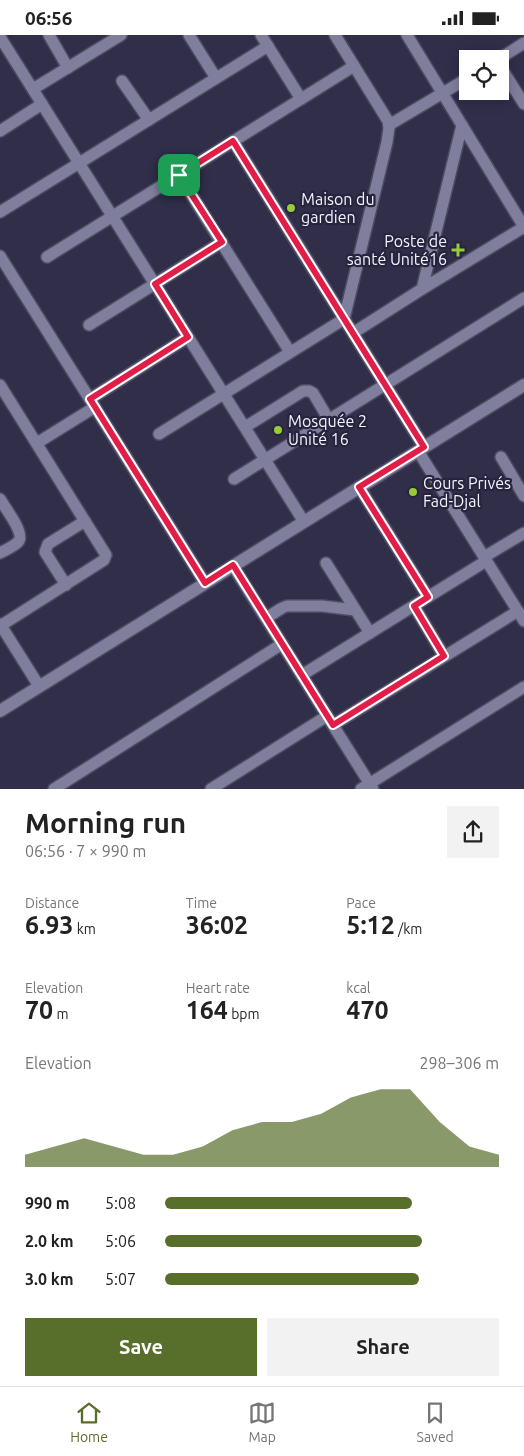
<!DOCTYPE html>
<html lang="en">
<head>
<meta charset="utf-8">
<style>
	:root { --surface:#fff; --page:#f2f2f2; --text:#222; --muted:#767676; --line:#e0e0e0; --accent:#586e2b }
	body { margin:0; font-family:Ubuntu,sans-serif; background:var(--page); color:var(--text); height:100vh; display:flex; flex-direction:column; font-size:19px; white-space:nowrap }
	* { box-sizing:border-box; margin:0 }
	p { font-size:16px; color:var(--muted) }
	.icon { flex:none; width:28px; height:28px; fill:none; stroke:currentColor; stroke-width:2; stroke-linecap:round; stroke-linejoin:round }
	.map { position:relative; height:754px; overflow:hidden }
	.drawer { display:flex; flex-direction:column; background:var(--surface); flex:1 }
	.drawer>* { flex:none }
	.fabs { position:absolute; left:459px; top:15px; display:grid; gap:10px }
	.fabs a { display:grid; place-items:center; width:50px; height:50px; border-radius:0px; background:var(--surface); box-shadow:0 2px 12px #0003; font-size:25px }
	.pin { position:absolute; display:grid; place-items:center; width:42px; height:42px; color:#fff; margin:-21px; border-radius:10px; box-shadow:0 2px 8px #0006 }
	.round { display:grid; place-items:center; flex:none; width:52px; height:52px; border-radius:0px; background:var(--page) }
	.head { display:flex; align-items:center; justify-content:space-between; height:85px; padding:0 25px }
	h1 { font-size:28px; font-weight:700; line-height:38px }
	.metrics { display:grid; grid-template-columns:repeat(3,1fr); gap:8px; height:85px; padding:5px 25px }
	.metrics div { display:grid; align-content:center }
	.metrics b { font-size:25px; font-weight:700 }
	.metrics small { font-size:14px; font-weight:400 }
	.metrics p { font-size:14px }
	.chart { height:140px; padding:10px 25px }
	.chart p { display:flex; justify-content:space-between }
	.chart svg { width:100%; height:90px; margin-top:5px; fill:var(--accent); opacity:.7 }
	.primary-button { display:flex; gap:10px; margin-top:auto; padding:10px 25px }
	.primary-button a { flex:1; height:58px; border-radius:0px; background:var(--accent); color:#fff; font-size:20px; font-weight:700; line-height:58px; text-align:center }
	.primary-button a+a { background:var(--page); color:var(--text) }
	ul { padding:0 25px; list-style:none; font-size:16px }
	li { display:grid; grid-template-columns:80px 60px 1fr; align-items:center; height:38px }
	li i { height:12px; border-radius:6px; background:var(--accent) }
	.status { display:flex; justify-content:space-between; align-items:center; height:35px; padding:0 25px; background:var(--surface); direction:ltr }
	.status svg { height:14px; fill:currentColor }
	.dock { display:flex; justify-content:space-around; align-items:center; height:70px; border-top:1px solid var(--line); background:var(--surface); font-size:14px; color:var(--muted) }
	.dock a { display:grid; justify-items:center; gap:2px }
	.dock .selected { color:var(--accent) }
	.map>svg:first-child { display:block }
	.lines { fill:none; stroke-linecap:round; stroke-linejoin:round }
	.minor-casing { stroke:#4d4a60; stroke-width:14 }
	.tertiary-casing { stroke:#4d4a60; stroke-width:15 }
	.minor { stroke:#7f7e9d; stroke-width:11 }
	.tertiary { stroke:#7f7e9d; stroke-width:12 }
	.route-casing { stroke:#fff; stroke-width:10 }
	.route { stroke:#e11d48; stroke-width:6 }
	.poi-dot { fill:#99cb36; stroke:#26243e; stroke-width:2 }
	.labels { text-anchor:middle; stroke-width:4.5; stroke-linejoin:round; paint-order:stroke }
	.poi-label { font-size:16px; fill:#f3f3fd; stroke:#26243e; text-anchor:start }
</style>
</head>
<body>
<div class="status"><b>06:56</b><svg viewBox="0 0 49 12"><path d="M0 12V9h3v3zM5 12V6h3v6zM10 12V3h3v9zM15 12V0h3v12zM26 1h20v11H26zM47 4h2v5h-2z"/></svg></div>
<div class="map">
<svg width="524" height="754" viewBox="0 0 524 754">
	<rect width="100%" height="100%" fill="#302e49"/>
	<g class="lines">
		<defs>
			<g id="minor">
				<polyline points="49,0 68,33"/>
				<polyline points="189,0 216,43"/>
				<polyline points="261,0 301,64"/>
				<polyline points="407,0 524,192"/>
				<polyline points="0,2 304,487"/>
				<polyline points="499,24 524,8"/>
				<polyline points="500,31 524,69"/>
				<polyline points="122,46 149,85"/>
				<polyline points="33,54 121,0"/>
				<polyline points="389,90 468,43"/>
				<polyline points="0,96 42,69"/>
				<polyline points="233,106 424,412"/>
				<polyline points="179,140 290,317"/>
				<polyline points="0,177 268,11"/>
				<polyline points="0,221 205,548"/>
				<polyline points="47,222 354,31"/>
				<polyline points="422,254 462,90"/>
				<polyline points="89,290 222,207"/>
				<polyline points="353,298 422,254 524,192"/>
				<polyline points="0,350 106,520 104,525 0,591"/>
				<polyline points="90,364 188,302"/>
				<polyline points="245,392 303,356 309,356 313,358 329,385"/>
				<polyline points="159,399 344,284 387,107 389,93 388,86 335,0"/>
				<polyline points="37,408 95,372"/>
				<polyline points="418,416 524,586"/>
				<polyline points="501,422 524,461"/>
				<polyline points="234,444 524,263"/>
				<polyline points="359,452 428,562"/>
				<path d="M0,464C5,473 26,499 18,507C13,512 5,515 0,518"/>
				<polyline points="484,522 524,498"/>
				<polyline points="326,528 370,598"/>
				<polyline points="233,531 373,754"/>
				<polyline points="66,550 45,517 48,509 85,486"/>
				<polyline points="414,571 444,621"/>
				<polyline points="266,583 282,573 287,571 322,571 355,575"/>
				<polyline points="0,589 39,651"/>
				<polyline points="302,640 486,526"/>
				<polyline points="333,690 518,576"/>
				<polyline points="54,754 282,609"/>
				<polyline points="211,754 327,681"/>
				<polyline points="361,754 524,652"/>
			</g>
			<polyline id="tertiary" points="0,676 524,350"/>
		</defs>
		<use href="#minor" class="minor-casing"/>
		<use href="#tertiary" class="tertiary-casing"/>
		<use href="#minor" class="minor"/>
		<use href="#tertiary" class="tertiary"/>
	</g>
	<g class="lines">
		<defs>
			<polygon id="route" points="233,106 424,412 359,452 428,562 414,571 444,621 333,690 233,530 205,548 90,364 188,302 155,249 222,207 179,140"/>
		</defs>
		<use href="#route" class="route-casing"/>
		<use href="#route" class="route"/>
	</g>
	<g class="poi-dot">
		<circle cx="291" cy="173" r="5"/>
		<path d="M455.5 207.5h5v5h5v5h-5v5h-5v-5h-5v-5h5z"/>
		<circle cx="278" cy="395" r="5"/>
		<circle cx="413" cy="457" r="5"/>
	</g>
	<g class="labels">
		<g class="poi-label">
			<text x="301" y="170">Maison du<tspan x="301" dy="18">gardien</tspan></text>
			<text x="447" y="212" text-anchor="end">Poste de<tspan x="447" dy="18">santé Unité16</tspan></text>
			<text x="288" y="392">Mosquée 2<tspan x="288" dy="18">Unité 16</tspan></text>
			<text x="423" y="454">Cours Privés<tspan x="423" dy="18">Fad-Djal</tspan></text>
		</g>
	</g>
</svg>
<div class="fabs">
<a><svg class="icon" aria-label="locate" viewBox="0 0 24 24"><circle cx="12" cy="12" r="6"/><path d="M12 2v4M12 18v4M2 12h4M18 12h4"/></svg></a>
</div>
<div class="pin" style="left:179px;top:140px;background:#1e9e55"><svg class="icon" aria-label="arrive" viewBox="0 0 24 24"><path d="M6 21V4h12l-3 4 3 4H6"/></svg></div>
</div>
<section class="drawer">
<div class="head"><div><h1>Morning run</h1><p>06:56 · 7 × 990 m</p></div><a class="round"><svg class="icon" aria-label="share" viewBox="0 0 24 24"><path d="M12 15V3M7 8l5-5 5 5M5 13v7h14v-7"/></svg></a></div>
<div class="metrics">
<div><p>Distance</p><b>6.93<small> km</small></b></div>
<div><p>Time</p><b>36:02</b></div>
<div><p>Pace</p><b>5:12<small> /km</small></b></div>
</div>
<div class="metrics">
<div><p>Elevation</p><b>70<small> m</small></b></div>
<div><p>Heart rate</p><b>164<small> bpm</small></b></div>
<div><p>kcal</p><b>470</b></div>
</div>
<div class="chart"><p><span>Elevation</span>298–306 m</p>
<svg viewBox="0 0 160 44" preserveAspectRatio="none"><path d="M0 44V38L10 34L20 30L30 34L40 38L50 38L60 34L70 26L80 22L90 22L100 18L110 10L120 6L130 6L140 22L150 34L160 38V44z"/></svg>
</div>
<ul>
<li><b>990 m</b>5:08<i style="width:74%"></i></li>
<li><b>2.0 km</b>5:06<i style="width:77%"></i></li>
<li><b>3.0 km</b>5:07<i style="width:76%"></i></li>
</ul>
<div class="primary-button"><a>Save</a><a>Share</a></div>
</section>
<nav class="dock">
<a class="selected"><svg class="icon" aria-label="home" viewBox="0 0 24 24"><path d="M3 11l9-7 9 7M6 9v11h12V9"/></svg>Home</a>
<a><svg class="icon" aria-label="map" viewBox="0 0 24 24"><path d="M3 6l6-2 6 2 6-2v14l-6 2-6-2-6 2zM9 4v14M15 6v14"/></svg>Map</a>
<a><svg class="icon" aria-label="saved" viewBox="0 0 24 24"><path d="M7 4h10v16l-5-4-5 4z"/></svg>Saved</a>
</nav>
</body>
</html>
